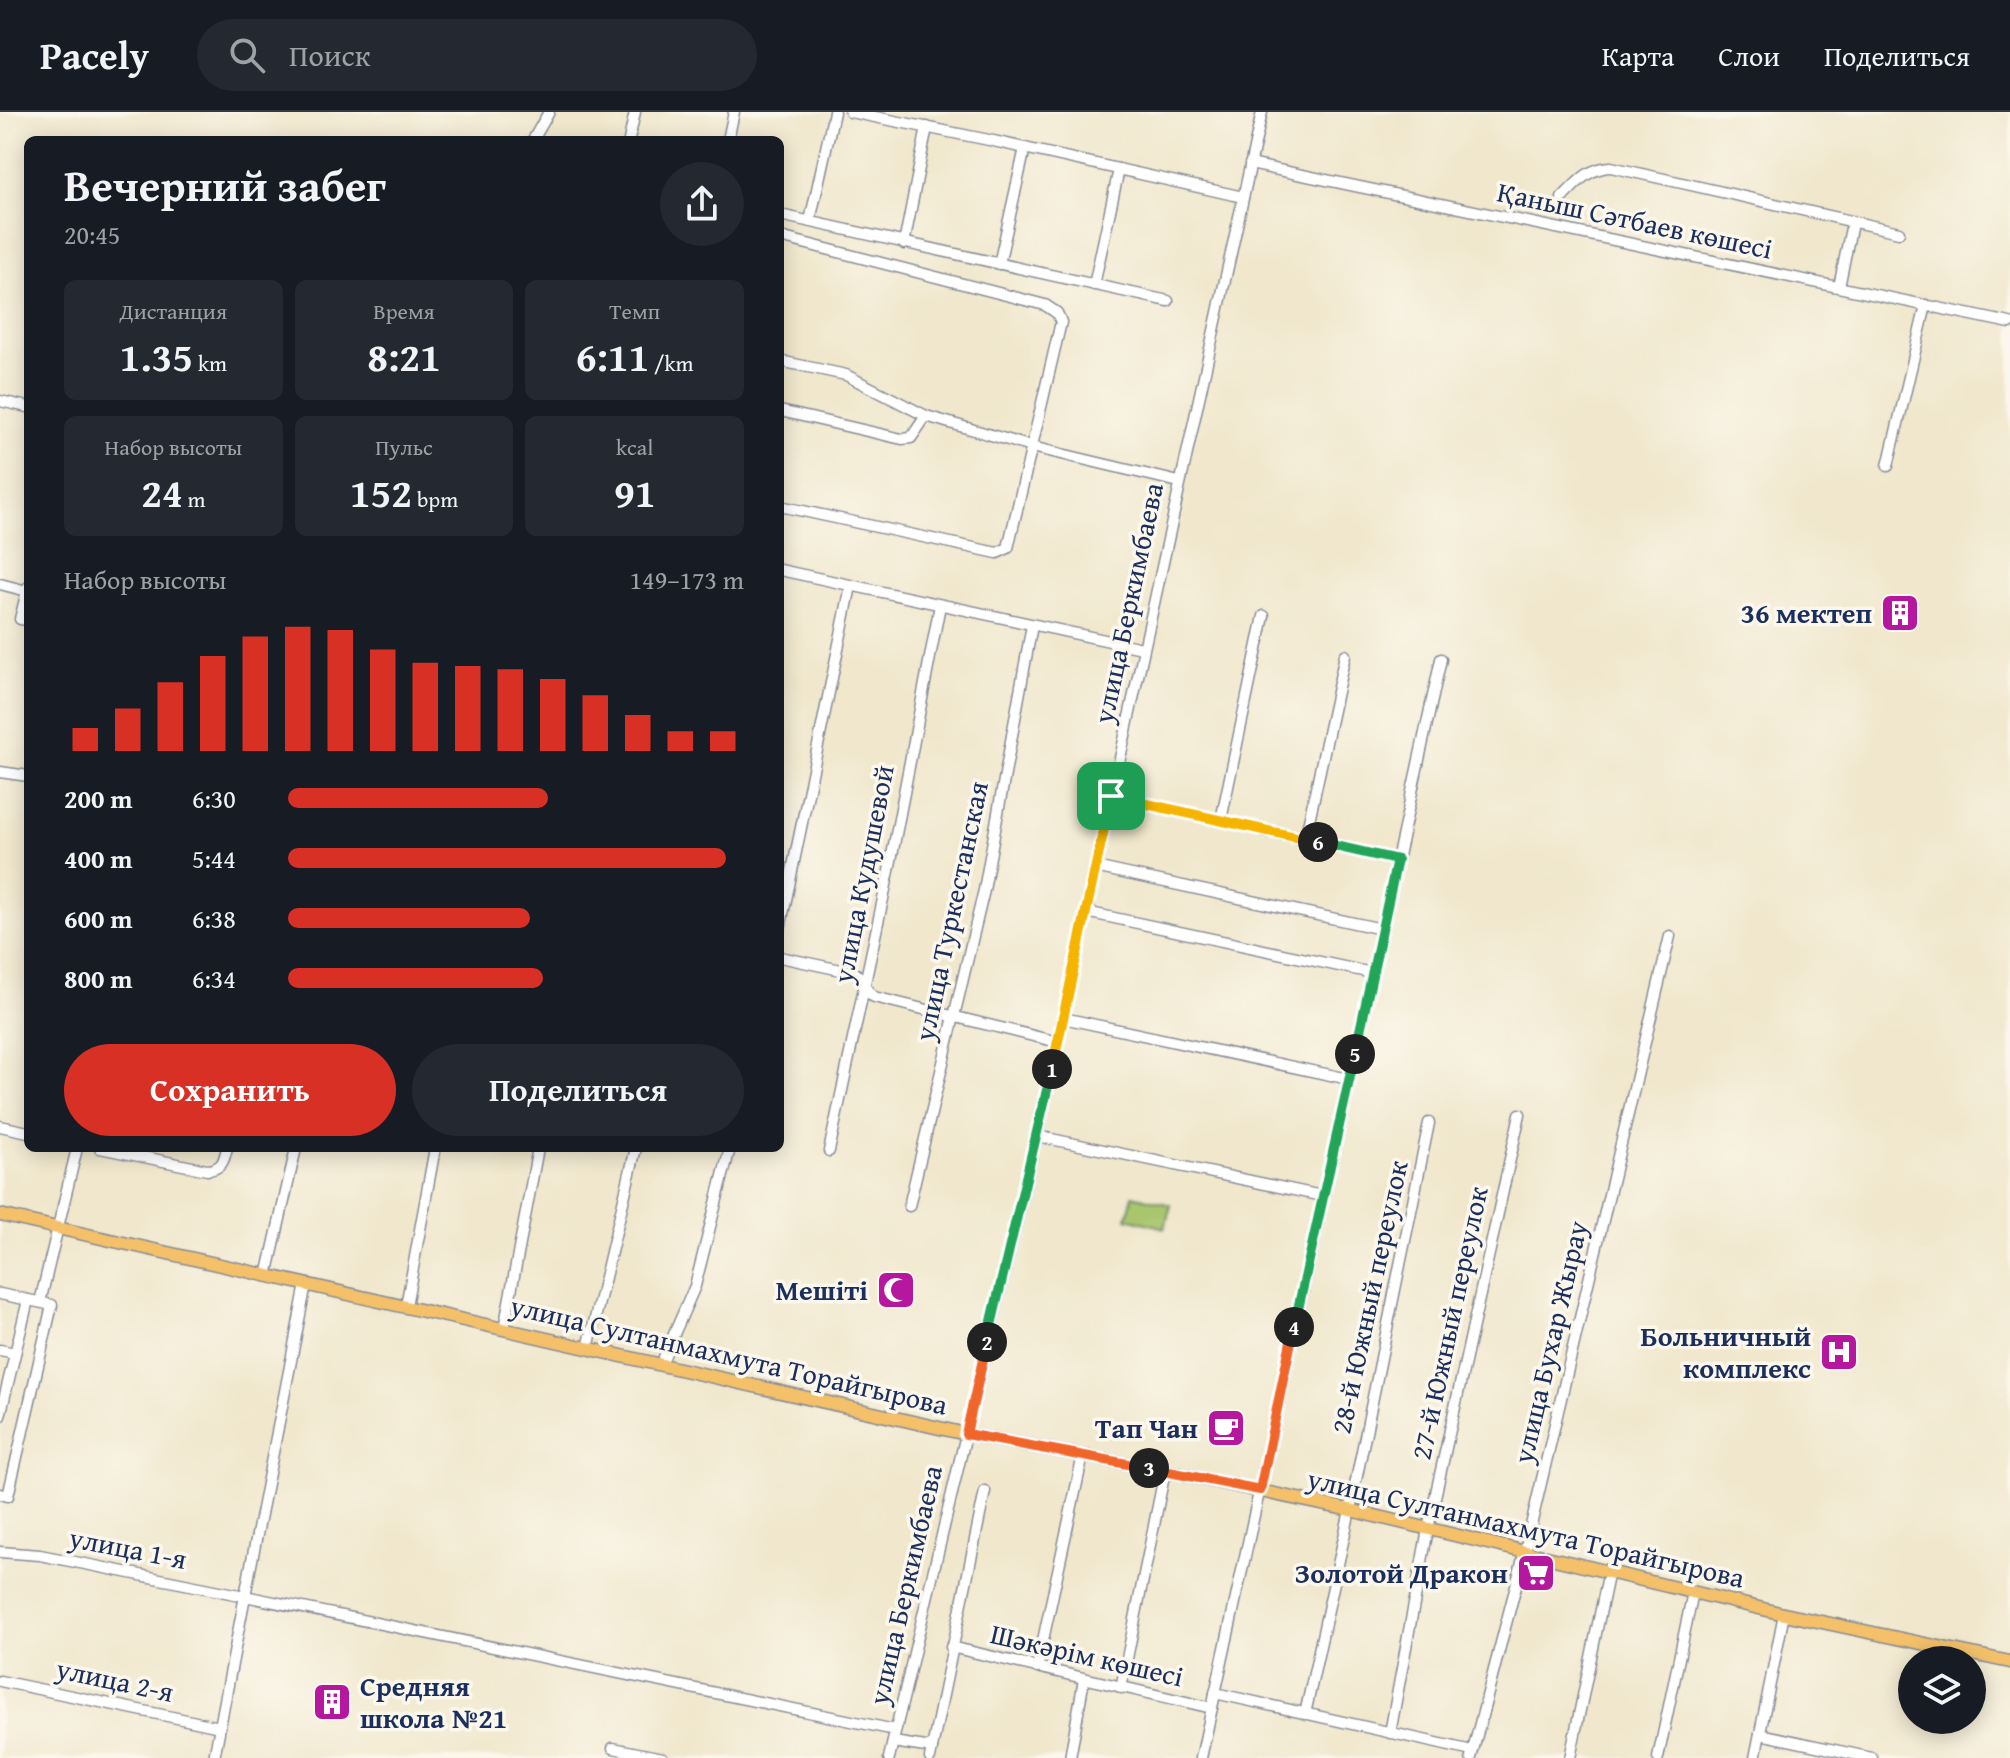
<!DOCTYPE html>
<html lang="ru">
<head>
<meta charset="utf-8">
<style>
	:root { --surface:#171b24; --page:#242831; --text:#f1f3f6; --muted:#9ea1a6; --line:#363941; --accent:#d93025 }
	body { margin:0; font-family:"Gentium Book Plus",serif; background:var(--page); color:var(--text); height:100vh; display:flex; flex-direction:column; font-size:30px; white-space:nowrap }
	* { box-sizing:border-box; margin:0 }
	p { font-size:26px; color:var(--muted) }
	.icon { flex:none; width:44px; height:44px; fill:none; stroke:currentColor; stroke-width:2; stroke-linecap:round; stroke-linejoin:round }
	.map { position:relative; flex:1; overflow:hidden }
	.panel { position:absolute; left:24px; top:24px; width:760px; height:1016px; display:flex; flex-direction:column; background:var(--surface); border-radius:12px; box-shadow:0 4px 20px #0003 }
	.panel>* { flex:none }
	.buttons { position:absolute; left:1898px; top:1534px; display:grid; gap:16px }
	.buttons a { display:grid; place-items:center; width:88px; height:88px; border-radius:50%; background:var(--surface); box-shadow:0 4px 20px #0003; font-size:40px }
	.pin { position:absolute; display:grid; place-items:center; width:68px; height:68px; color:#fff; margin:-34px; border-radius:16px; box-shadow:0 4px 12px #0006 }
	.km { position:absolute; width:40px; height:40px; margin:-20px; border-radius:50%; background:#222; color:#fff; font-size:22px; line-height:40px; text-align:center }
	.round { display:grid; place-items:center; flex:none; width:84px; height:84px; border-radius:42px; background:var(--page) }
	.summary { display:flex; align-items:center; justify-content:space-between; height:136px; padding:0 40px }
	h1 { font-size:44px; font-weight:700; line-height:60px }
	.stats { display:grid; grid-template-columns:repeat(3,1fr); gap:12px; height:136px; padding:8px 40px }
	.stats div { display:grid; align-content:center; border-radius:12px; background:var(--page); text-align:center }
	.stats b { font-size:40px; font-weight:700 }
	.stats small { font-size:22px; font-weight:400 }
	.stats p { font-size:22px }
	.chart { height:224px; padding:16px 40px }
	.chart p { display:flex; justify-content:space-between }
	.chart svg { width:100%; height:144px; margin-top:8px; stroke:var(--accent); stroke-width:6 }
	.button { display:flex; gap:16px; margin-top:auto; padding:16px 40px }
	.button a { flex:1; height:92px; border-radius:48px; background:var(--accent); color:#fff; font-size:32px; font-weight:700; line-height:92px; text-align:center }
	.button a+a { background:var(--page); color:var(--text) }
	ul { padding:0 40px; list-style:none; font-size:26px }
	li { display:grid; grid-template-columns:128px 96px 1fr; align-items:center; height:60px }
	li i { height:20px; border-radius:10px; background:var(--accent) }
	header { display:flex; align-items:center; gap:48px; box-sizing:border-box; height:112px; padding:0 40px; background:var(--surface); border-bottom:2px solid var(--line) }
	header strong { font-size:38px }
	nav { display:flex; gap:44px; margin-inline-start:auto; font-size:28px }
	.search { width:560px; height:72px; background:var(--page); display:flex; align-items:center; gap:20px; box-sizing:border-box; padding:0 28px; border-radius:44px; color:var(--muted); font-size:30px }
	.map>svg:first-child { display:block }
	.green { fill:#a9c66d; stroke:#627a66; stroke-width:2 }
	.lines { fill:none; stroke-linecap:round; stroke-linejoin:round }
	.minor-casing { stroke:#868b95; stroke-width:13 }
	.major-casing { stroke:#868b95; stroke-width:15 }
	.minor { stroke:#fff; stroke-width:10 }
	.major { stroke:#f4c16a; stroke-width:12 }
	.split-1-casing { stroke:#fff; stroke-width:16 }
	.split-2-casing { stroke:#fff; stroke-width:16 }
	.split-3-casing { stroke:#fff; stroke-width:16 }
	.split-4-casing { stroke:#fff; stroke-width:16 }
	.split-5-casing { stroke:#fff; stroke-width:16 }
	.split-6-casing { stroke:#fff; stroke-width:16 }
	.split-7-casing { stroke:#fff; stroke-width:16 }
	.split-1 { stroke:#f5b400; stroke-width:10 }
	.split-2 { stroke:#22a559; stroke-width:10 }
	.split-3 { stroke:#f0652b; stroke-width:10 }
	.split-4 { stroke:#f0652b; stroke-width:10 }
	.split-5 { stroke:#22a559; stroke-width:10 }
	.split-6 { stroke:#22a559; stroke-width:10 }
	.split-7 { stroke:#f5b400; stroke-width:10 }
	.labels { text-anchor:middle; stroke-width:7; stroke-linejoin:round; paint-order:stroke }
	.street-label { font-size:28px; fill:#1b2f5e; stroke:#fbf7ec }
	.poi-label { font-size:28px; font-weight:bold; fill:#1b2f5e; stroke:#fbf7ec; text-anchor:end }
</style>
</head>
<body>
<header>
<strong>Pacely</strong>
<div class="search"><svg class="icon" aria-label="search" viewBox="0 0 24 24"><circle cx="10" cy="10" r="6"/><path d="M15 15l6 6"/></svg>Поиск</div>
<nav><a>Карта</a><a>Слои</a><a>Поделиться</a></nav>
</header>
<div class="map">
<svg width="2010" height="1646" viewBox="0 0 2010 1646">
	<rect width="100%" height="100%" fill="#fbf7ec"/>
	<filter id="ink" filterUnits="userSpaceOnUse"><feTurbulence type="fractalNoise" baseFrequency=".0125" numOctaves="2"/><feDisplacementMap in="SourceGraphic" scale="16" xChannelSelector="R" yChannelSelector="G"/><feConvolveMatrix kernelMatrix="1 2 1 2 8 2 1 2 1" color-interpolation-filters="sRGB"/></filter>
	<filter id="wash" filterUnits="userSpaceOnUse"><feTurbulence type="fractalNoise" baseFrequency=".006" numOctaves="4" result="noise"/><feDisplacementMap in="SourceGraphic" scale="32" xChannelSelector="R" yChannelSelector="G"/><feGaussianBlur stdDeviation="1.8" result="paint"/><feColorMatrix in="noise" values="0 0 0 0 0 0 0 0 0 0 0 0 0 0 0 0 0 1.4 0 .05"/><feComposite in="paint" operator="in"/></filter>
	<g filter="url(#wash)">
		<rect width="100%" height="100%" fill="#f0e7cc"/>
		<polygon class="green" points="1133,1083 1171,1093 1165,1116 1127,1106"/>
	</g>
	<g filter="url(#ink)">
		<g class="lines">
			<defs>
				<g id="minor">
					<polyline points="850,0 989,28 1243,85"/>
					<polyline points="533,28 549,0"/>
					<polyline points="629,28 635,0"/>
					<polyline points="728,28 734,0"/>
					<polyline points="1250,52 2010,211"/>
					<path d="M1562,86C1578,70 1588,56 1611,55L1899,120"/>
					<polyline points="780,103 1168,189"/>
					<polyline points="810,109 834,0"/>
					<polyline points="780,125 1045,193 1057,201 1061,210 1008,436 997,441 780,394"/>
					<polyline points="904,132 927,15"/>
					<polyline points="999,152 1025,36"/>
					<polyline points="1094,173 1119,57"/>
					<polyline points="1839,175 1852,111"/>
					<polyline points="780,249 846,263 926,304 1032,335 1179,370"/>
					<polyline points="0,289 28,295"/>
					<polyline points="780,299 902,327 911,326 926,304"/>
					<polyline points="1888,354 1926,193"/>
					<polyline points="780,458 1142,536"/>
					<polyline points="0,472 27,479"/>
					<polyline points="28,475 20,507 28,508"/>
					<polyline points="0,660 28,664"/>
					<polyline points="1111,684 1397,748"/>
					<polyline points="1221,708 1264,504"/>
					<polyline points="1305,727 1345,543"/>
					<polyline points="1095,755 1382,817"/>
					<polyline points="1086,800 1372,861"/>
					<polyline points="780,817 851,474"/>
					<path d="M780,845L855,861C864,867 864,878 874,885L1058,930"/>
					<polyline points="1063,906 1349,967"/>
					<polyline points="0,1014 28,1020"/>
					<polyline points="1037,1024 1322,1084"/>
					<path d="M100,1036L207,1058C222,1057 224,1049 227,1036"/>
					<polyline points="829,1039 889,759 940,493"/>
					<polyline points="909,1094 984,778 1032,513"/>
					<polyline points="267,1164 296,1036"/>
					<polyline points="0,1182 52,1193 8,1384 0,1382"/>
					<polyline points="40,1190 77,1036"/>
					<polyline points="406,1194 435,1036"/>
					<polyline points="504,1217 538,1036"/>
					<polyline points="588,1236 636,1036"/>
					<polyline points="0,1238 15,1241"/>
					<polyline points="661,1252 695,1174 730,1036"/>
					<polyline points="0,1304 28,1188"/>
					<polyline points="0,1440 40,1443 245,1484 306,1172"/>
					<polyline points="951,1535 1212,1596"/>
					<polyline points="1037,1556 1083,1343"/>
					<polyline points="0,1569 220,1615"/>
					<polyline points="1121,1576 1165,1359"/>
					<polyline points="1215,1581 1472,1639"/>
					<polyline points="1305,1602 1350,1398 1429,1011"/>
					<polyline points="1390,1621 1428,1417 1520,1002"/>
					<polyline points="1760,1622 1872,1646"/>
					<polyline points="893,1630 932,1636"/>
					<polyline points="613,1636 663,1646"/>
					<polyline points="214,1646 245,1484 895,1618"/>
					<polyline points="889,1646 1037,1024 1262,0"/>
					<polyline points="930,1646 985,1379"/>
					<polyline points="1070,1646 1084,1567"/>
					<polyline points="1201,1646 1441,547"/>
					<polyline points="1471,1646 1525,1439 1670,824"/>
					<polyline points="1570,1646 1609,1459"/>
					<polyline points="1658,1646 1693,1480"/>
					<polyline points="1755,1646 1784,1502"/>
				</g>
				<polyline id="major" points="0,1103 966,1322 1165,1359 1350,1398 1784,1502 2010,1550"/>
			</defs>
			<use href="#minor" class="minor-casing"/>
			<use href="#major" class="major-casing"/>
			<use href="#minor" class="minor"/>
			<use href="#major" class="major"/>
		</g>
	</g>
	<g class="lines" filter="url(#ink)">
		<defs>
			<polyline id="split-1" points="1052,957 1111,684"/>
			<polyline id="split-2" points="987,1230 1052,957"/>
			<polyline id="split-3" points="987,1230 966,1322 1149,1356"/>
			<polyline id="split-4" points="1149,1356 1260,1378 1294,1215"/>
			<polyline id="split-5" points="1294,1215 1355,942"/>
			<polyline id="split-6" points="1318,730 1397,748 1355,942"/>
			<polyline id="split-7" points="1111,684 1318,730"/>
		</defs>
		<use href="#split-1" class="split-1-casing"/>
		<use href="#split-2" class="split-2-casing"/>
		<use href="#split-3" class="split-3-casing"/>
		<use href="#split-4" class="split-4-casing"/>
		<use href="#split-5" class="split-5-casing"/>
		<use href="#split-6" class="split-6-casing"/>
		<use href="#split-7" class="split-7-casing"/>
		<use href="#split-1" class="split-1"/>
		<use href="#split-2" class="split-2"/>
		<use href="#split-3" class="split-3"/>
		<use href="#split-4" class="split-4"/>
		<use href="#split-5" class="split-5"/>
		<use href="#split-6" class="split-6"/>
		<use href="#split-7" class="split-7"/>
	</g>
	<defs>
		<symbol id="building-square" viewBox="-11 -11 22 22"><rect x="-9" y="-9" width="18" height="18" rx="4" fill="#b5179e" stroke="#fbf7ec"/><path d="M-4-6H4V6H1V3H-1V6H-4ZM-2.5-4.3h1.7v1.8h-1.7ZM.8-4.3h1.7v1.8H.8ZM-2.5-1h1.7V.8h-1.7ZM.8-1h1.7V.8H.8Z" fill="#fff"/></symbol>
		<symbol id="mosque-square" viewBox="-11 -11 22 22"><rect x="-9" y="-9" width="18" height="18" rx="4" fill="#b5179e" stroke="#fbf7ec"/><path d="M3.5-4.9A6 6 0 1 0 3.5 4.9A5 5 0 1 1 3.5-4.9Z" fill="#fff"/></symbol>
		<symbol id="hospital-square" viewBox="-11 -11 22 22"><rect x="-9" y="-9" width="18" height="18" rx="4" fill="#b5179e" stroke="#fbf7ec"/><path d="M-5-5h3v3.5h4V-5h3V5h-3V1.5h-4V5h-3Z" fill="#fff"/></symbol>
		<symbol id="cafe-square" viewBox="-11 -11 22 22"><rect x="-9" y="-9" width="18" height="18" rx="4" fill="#b5179e" stroke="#fbf7ec"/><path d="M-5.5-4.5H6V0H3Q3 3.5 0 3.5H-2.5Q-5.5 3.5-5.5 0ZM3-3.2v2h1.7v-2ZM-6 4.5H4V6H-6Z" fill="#fff"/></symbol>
		<symbol id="supermarket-square" viewBox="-11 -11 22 22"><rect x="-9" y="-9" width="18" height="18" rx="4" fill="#b5179e" stroke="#fbf7ec"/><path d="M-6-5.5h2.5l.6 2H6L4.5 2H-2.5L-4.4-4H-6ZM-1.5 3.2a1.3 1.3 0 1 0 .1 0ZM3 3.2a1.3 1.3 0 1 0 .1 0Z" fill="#fff"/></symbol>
	</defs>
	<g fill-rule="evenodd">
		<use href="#building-square" x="1878" y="479" width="44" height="44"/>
		<use href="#mosque-square" x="874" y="1156" width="44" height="44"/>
		<use href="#hospital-square" x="1817" y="1218" width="44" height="44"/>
		<use href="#cafe-square" x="1204" y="1294" width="44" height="44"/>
		<use href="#supermarket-square" x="1514" y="1439" width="44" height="44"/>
		<use href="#building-square" x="310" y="1568" width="44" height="44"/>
	</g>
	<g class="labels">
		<g class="street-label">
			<text transform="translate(1635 108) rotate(12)" y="10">Қаныш Сәтбаев көшесі</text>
			<text transform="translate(1128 491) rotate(-78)" y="10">улица Беркимбаева</text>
			<text transform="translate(863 762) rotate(-79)" y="10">улица Кудушевой</text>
			<text transform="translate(951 799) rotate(-78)" y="10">улица Туркестанская</text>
			<text transform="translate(1369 1185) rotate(-78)" y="10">28-й Южный переулок</text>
			<text transform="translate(1449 1211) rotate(-78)" y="10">27-й Южный переулок</text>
			<text transform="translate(1550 1230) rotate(-77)" y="10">улица Бухар Жырау</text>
			<text transform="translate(729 1243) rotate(13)" y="10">улица Султанмахмута Торайгырова</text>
			<text transform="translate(1526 1416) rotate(13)" y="10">улица Султанмахмута Торайгырова</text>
			<text transform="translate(128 1436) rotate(11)" y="10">улица 1-я</text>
			<text transform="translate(905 1473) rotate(-77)" y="10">улица Беркимбаева</text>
			<text transform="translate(1087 1543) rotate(13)" y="10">Шәкәрім көшесі</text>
			<text transform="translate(115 1568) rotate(12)" y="10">улица 2-я</text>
		</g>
		<g class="poi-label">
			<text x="1872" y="511">36 мектеп</text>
			<text x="868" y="1188">Мешіті</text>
			<text x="1811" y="1234">Больничный<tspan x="1811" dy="32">комплекс</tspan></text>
			<text x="1198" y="1326">Тап Чан</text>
			<text x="1508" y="1471">Золотой Дракон</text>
			<text x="360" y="1584" text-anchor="start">Средняя<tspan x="360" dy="32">школа №21</tspan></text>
		</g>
	</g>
</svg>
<div class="buttons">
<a><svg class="icon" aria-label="layers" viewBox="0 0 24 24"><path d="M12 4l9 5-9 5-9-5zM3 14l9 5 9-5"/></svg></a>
</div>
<div class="pin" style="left:1111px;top:684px;background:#1e9e55"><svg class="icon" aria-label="arrive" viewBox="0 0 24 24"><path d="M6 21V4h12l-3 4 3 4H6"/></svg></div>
<b class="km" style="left:1052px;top:957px">1</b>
<b class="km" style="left:987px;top:1230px">2</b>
<b class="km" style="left:1149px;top:1356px">3</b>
<b class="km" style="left:1294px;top:1215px">4</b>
<b class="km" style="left:1355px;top:942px">5</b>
<b class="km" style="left:1318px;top:730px">6</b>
<section class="panel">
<div class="summary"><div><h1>Вечерний забег</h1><p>20:45</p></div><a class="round"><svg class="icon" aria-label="share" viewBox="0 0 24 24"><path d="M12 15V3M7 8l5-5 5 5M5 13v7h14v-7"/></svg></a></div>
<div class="stats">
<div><p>Дистанция</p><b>1.35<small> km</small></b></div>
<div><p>Время</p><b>8:21</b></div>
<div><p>Темп</p><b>6:11<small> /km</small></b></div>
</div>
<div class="stats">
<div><p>Набор высоты</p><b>24<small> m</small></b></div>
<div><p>Пульс</p><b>152<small> bpm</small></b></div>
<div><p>kcal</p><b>91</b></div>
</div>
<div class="chart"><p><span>Набор высоты</span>149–173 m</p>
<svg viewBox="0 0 160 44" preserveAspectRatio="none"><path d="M5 44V37M15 44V31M25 44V23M35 44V15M45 44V9M55 44V6M65 44V7M75 44V13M85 44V17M95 44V18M105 44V19M115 44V22M125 44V27M135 44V33M145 44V38M155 44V38"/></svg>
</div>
<ul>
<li><b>200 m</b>6:30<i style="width:57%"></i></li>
<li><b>400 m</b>5:44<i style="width:96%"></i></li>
<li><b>600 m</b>6:38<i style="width:53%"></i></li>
<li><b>800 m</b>6:34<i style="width:56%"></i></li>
</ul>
<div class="button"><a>Сохранить</a><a>Поделиться</a></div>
</section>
</div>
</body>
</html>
